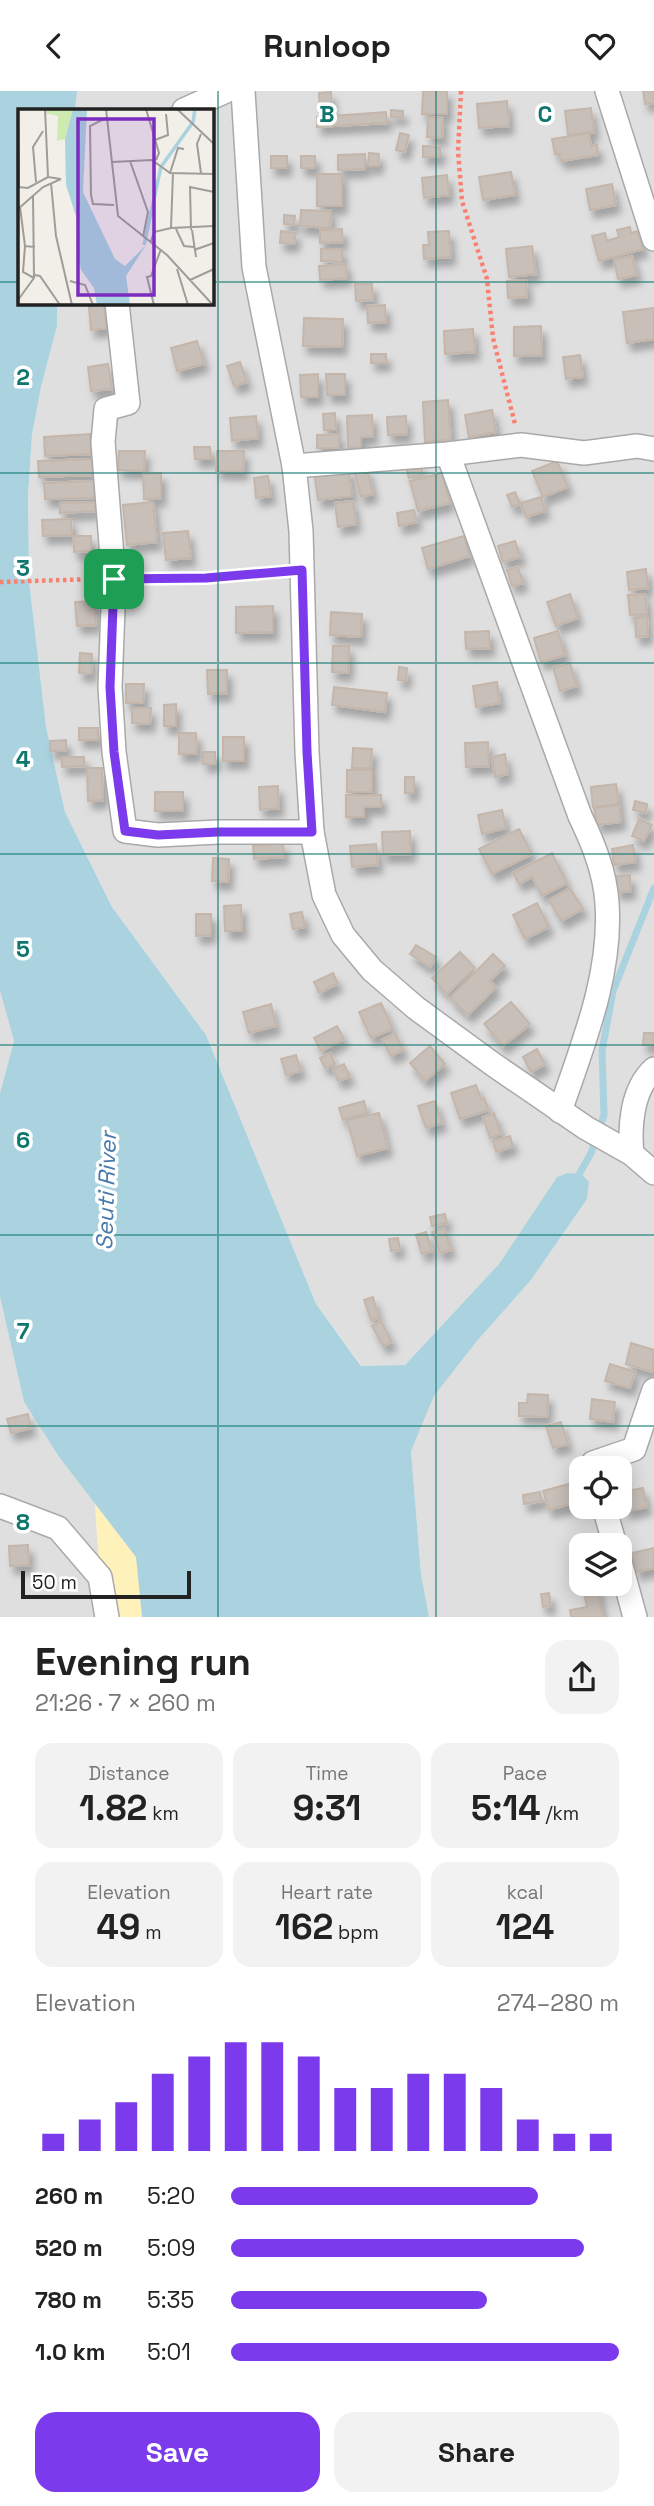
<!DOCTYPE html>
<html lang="en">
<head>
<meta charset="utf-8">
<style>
	:root { --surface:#fff; --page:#f2f2f2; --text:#222; --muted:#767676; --accent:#7c3aed }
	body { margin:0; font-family:"Space Grotesk",sans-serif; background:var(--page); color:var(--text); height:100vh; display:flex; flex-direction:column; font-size:26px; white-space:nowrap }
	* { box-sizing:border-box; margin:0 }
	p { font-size:23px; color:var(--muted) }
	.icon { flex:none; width:38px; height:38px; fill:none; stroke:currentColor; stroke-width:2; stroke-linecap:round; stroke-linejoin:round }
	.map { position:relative; height:1526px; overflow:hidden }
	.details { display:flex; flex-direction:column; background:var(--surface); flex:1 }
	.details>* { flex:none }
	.controls { position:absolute; left:569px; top:1365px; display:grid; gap:14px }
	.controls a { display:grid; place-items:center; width:63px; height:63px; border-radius:14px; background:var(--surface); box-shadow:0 4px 18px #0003; font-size:35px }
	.scale { position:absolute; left:21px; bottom:18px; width:170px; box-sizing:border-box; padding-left:7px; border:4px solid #222; border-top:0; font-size:19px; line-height:24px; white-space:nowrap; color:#222; -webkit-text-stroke:5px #fff; paint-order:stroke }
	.pin { position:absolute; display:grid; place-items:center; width:60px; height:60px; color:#fff; margin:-30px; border-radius:14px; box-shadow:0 4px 10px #0006 }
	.round { display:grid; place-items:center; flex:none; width:74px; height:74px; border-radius:21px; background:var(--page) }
	.head { display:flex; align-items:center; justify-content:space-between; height:119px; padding:0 35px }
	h1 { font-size:38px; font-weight:700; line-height:52px }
	.figures { display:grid; grid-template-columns:repeat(3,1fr); gap:10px; height:119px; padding:7px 35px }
	.figures div { display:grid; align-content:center; border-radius:18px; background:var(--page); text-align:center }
	.figures b { font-size:35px; font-weight:700 }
	.figures small { font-size:19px; font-weight:400 }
	.figures p { font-size:19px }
	.chart { height:196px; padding:14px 35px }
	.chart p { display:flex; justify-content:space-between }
	.chart svg { width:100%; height:126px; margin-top:7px; stroke:var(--accent); stroke-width:6 }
	.action { display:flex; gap:14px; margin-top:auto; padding:14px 35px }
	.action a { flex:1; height:80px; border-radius:21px; background:var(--accent); color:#fff; font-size:28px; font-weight:700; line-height:80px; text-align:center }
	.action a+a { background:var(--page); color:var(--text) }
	ul { padding:0 35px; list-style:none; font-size:23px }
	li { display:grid; grid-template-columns:112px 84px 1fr; align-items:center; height:52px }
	li i { height:18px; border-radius:9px; background:var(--accent) }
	header { display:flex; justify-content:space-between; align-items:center; height:91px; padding:0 35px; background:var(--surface); font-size:32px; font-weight:700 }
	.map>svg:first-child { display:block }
	.residential { fill:#e0dfdf; fill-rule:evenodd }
	.sand { fill:#fff1ba }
	.water { fill:#aad3df }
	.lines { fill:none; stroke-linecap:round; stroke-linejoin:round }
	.stream { stroke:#aad3df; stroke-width:7 }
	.building { fill:#c7bfb8; stroke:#c4b6ab; stroke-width:2; filter:url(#shadow) }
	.minor-casing { stroke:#a9a9a9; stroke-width:26 }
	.path { stroke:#fa8072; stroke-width:4.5; stroke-dasharray:3.5 3.5; stroke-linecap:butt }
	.minor { stroke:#fff; stroke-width:23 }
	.route-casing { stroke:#fff; stroke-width:14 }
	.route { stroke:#7c3aed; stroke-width:9 }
	.grid { fill:none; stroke:#0f766e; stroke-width:2; stroke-opacity:0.55 }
	.labels { text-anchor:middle; stroke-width:7; stroke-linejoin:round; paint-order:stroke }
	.water-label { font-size:23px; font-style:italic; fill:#4a7aab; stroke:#fff }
	.inset-river { fill:none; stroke:#aad3df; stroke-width:3.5 }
	.inset-road { fill:none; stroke:#9f9d99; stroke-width:2 }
	.view { fill:#7b2cbf; fill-opacity:0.15; stroke:#7b2cbf; stroke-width:3.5 }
	.inset-edge { fill:none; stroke:#222; stroke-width:3.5 }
	.grid-label { font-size:23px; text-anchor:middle; font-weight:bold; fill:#0f766e; stroke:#fff; stroke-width:7; stroke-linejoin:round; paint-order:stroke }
</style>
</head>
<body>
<header><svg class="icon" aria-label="back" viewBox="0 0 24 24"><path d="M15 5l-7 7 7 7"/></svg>Runloop<svg class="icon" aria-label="heart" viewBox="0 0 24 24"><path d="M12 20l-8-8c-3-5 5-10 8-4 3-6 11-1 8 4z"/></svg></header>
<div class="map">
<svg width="654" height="1526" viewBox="0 0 654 1526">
	<defs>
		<filter id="shadow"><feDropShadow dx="4.5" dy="8" stdDeviation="3.5" flood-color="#0004"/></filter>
	</defs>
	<rect width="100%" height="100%" fill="#f2efe9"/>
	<g class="residential">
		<path d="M77,0H654V1526H429L421,1483L411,1360L434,1305L477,1250L531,1189L587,1108L557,1086L499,1173L405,1274L362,1275L316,1213L206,944L112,816L65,721L46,636L29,489L28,404L32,344L41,296L57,235V212H212V19H75ZM581,1377H620V1416H581ZM581,1454H620V1493H581Z"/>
		<polygon points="0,900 14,950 0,1002"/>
		<polygon points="0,1206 24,1311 59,1366 95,1413 100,1486 107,1526 0,1526"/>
	</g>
	<polygon class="sand" points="95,1413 136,1466 142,1526 107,1526 100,1486"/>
	<polygon class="water" points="0,0 77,0 75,19 19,19 19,212 57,212 57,235 41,296 32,344 28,404 29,489 46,636 65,721 112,816 206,944 316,1213 361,1275 405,1274 499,1173 557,1086 568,1082 581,1083 589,1091 587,1108 531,1189 477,1250 434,1305 411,1360 421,1483 429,1526 142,1526 136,1466 59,1366 24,1311 0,1206 0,1002 14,950 0,900"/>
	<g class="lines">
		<polyline class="stream" points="576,1089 591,1062 604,1024 602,960 613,900 654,797"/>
	</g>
	<g class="building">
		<polygon points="423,0 447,0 447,23 422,23"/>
		<polygon points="643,0 654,0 654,12 645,13"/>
		<polygon points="331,1 332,24 320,25 319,2"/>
		<polygon points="507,10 509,35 479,37 477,13"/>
		<polygon points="591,17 594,41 568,44 565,20"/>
		<polygon points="391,19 403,20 403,26 391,26"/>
		<polygon points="386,21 387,32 317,36 317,26"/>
		<polygon points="428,26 443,27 442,47 427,46"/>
		<polygon points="400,42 409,44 405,61 396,59"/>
		<polygon points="589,42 591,55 597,54 598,64 561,70 559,63 555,63 552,48"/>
		<polygon points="423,55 440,56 440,66 423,66"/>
		<polygon points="369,62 379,63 378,75 368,75"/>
		<polygon points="365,63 365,78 338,79 338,64"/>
		<rect x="271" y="65" width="16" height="12"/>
		<rect x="301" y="65" width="14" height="12"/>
		<polygon points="511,81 515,104 483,109 479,86"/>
		<rect x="317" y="83" width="25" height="32"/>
		<polygon points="447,84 449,104 424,107 422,87"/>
		<polygon points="612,93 616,114 590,119 586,98"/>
		<polygon points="301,119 331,120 330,137 300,135"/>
		<polygon points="284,124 295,125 294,134 284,133"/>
		<polygon points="630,136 631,142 638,140 643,158 599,170 592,145 605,142 607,150 619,146 617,139"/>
		<polygon points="342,138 343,151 320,152 320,139"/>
		<polygon points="281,140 296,142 294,153 280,152"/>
		<polygon points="449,140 451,166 424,168 423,154 429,154 428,141"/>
		<polygon points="532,155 536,183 509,186 506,158"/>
		<polygon points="321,158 342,158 342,171 321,170"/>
		<polygon points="632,165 637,184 618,188 614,169"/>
		<polygon points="346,173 347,187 320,189 319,175"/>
		<polygon points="526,189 527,206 508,207 507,190"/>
		<polygon points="355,193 372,193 373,209 356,210"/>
		<polygon points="104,214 107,237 91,239 89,216"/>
		<polygon points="385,214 386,231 368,232 367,215"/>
		<polygon points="654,217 654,248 627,252 623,221"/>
		<polygon points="304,227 343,228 342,256 303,255"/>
		<polygon points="541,235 542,264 514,265 514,236"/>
		<polygon points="473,238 475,261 445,263 444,240"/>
		<polygon points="197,250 204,273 177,280 171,257"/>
		<rect x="371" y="263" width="15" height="9"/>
		<polygon points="580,264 583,286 566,288 563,266"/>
		<polygon points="240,271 247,291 234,295 227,275"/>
		<polygon points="108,273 112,298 91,300 88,276"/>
		<polygon points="318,283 318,306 301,306 300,284"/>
		<polygon points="326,283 345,283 345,304 327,304"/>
		<polygon points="448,309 451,349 425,351 423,311"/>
		<polygon points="492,319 496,341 469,346 465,324"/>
		<polygon points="335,322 336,339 324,339 323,323"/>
		<polygon points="372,324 373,345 361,346 361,356 348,357 347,325"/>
		<polygon points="256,325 258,347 232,350 230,327"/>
		<polygon points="406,325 407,343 388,344 387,326"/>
		<polygon points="90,343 91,363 45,365 44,346"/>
		<polygon points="339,343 339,357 317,357 317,344"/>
		<polygon points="194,356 210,356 211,368 195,368"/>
		<polygon points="119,360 145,360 144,380 118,379"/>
		<polygon points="217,360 244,360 243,381 216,380"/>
		<polygon points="92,368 93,384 39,386 38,370"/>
		<polygon points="557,370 568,396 543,406 532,380"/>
		<polygon points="420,372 423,383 409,387 406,377"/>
		<polygon points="348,377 352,405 318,409 314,381"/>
		<polygon points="367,377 373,403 361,406 354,380"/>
		<polygon points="161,382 161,407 144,408 143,383"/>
		<polygon points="442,382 450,412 418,420 410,390"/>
		<polygon points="268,385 271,405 256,407 254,387"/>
		<polygon points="94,390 94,407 45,408 44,392"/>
		<polygon points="515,401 520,413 512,416 507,404"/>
		<polygon points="541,406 545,420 526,426 521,412"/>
		<polygon points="353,410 356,433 338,436 335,412"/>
		<polygon points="95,411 95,420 60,422 60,412"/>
		<polygon points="153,411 157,451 127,454 123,414"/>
		<polygon points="414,419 417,431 399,435 397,422"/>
		<polygon points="71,428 72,444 43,445 42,429"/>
		<polygon points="188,440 191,467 166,469 163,442"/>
		<polygon points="73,445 91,445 91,460 74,461"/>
		<polygon points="464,445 470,465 428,478 422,457"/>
		<polygon points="515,450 521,466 503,471 498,455"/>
		<polygon points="518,476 523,492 512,495 507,479"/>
		<polygon points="646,478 648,497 629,499 627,481"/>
		<polygon points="570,503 578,527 556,535 547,511"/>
		<polygon points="645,503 647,523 630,524 628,504"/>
		<polygon points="94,510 96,534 77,535 75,511"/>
		<polygon points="273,515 273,541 236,542 236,516"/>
		<polygon points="331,521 362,523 361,546 330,544"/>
		<polygon points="647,526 648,545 636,546 635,527"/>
		<polygon points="489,540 490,557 466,558 465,541"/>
		<polygon points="558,540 565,564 541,571 534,547"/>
		<polygon points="333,555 349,555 348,582 332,581"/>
		<polygon points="80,562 92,563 91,583 79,582"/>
		<polygon points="570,572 577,595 560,600 553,577"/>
		<polygon points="399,576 407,577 406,590 398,589"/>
		<polygon points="207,579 227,579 227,602 208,603"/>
		<polygon points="497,591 500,612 476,616 473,595"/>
		<polygon points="126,593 144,593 143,612 126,612"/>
		<polygon points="334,596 387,602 385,621 332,614"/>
		<polygon points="176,613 176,635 164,635 164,614"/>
		<polygon points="132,617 151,617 150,633 132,632"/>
		<rect x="79" y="637" width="19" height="12"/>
		<polygon points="179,642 196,642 197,663 179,663"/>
		<rect x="223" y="646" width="21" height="24"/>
		<polygon points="66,649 66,660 50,660 50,650"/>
		<polygon points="488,651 489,675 466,676 465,652"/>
		<polygon points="353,657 372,658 371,677 352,677"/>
		<rect x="203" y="661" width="12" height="12"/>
		<polygon points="505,663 508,683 495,686 492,666"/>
		<polygon points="62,666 84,666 84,675 62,676"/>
		<polygon points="87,677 102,677 103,709 88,710"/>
		<rect x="347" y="679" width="25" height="22"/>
		<rect x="405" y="686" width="9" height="16"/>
		<polygon points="616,693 619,713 593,716 591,696"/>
		<polygon points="278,695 279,717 260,719 259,696"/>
		<rect x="155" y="701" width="28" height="19"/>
		<polygon points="346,704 381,704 381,716 364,716 364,726 346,726"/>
		<polygon points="635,710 647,713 646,722 633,719"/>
		<polygon points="619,714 621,731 597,734 594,717"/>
		<polygon points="502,719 506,737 482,743 478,724"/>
		<polygon points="639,728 652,734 644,750 632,745"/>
		<polygon points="519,738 532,763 492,783 479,758"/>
		<polygon points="410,740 411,763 383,764 382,741"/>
		<polygon points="283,752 284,766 254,768 253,755"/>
		<polygon points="376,753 378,774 352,776 350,755"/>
		<polygon points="633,754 636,771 614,774 612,758"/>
		<polygon points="552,762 567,792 542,805 532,786 519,793 513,782"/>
		<polygon points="213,767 229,768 228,791 212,790"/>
		<polygon points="630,784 631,800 616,801 615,785"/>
		<polygon points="570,797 583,818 561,830 549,809"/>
		<polygon points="537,812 549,836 525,848 513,824"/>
		<polygon points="241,814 242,840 225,840 224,815"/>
		<polygon points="302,821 305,836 293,838 290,823"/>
		<polygon points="196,823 211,823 211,844 196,845"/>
		<polygon points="416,854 436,866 430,876 410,863"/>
		<polygon points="460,861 475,877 447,903 432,887"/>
		<polygon points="493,863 505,875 490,890 496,896 468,924 450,907"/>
		<polygon points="333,882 338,892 319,902 314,891"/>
		<polygon points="511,911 530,933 503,955 484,933"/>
		<polygon points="381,912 393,938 371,947 359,921"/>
		<polygon points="271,913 276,935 249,942 243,921"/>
		<polygon points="337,935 344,948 321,960 314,947"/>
		<polygon points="395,942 403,959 391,965 382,949"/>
		<polygon points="644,942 654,942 654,954 643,954"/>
		<polygon points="430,955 445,973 425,990 410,972"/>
		<polygon points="537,958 545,973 531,981 523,966"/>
		<polygon points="330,962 335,973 325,977 320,967"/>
		<polygon points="296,964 301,980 286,984 281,968"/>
		<polygon points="344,973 350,986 338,990 333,978"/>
		<polygon points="476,994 481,1008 484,1007 489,1019 460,1028 451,1002"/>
		<polygon points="364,1010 367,1022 343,1029 339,1017"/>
		<polygon points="435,1010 442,1032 426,1037 418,1015"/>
		<polygon points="379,1022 388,1057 357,1065 347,1029"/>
		<polygon points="494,1022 501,1043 490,1047 483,1026"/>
		<polygon points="510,1045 513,1055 496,1061 493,1050"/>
		<polygon points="445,1123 447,1132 432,1135 430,1126"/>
		<polygon points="444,1137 451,1159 440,1162 432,1141"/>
		<polygon points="426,1141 432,1160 422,1163 416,1144"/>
		<polygon points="398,1147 400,1159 391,1160 389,1148"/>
		<polygon points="373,1206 379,1227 371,1229 364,1209"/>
		<polygon points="381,1230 392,1251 383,1255 372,1235"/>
		<polygon points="631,1252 654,1259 652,1281 626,1273"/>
		<polygon points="610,1273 635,1281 630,1297 605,1290"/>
		<polygon points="528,1303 548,1304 547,1326 519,1325 519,1312 527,1312"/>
		<polygon points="592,1308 615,1311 613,1331 590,1328"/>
		<polygon points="28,1323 31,1337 11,1342 7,1328"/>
		<polygon points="561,1331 568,1353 553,1357 546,1335"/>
		<polygon points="576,1391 581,1410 549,1419 543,1400"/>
		<polygon points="643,1397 647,1416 627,1420 622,1401"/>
		<polygon points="540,1401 542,1410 524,1413 523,1404"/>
		<polygon points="28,1454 29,1474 10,1475 9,1455"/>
		<polygon points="654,1457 654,1477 637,1481 632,1462"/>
		<polygon points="597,1494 603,1526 571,1526 570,1519 587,1516 583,1497"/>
		<polygon points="549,1502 551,1515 543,1516 541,1503"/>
	</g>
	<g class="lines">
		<defs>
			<g id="minor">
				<polyline points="243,0 254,176 294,375 301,440 307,661 312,741 324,804 343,844 372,879 416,917 494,974 586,1037 632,1063 654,1082"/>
				<polyline points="607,0 654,148"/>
				<polyline points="184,19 226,0"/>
				<polyline points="117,212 128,312 106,318 103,351 114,491 110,596 114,661 125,740 158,744 218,741 312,741"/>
				<path d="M448,363L580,725C593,752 605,781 607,812C612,883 583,953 560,1020"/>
				<polyline points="294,375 448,363 521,354 584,362 637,355 654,358"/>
				<path d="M632,1063C629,1035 632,998 654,978"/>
				<polyline points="594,1377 593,1372 634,1358 654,1299"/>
				<polyline points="0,1415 58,1437 100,1486 107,1526"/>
				<polyline points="604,1416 615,1454"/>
				<polyline points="620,1471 635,1526"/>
			</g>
		</defs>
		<use href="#minor" class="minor-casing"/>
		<g class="path">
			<polyline points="461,0 458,60 462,110 487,188 493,247 515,333"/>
			<polyline points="134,488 206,487 282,481"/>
			<polyline points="0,491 94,488"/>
		</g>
		<use href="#minor" class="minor"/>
	</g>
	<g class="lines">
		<defs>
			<polygon id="route" points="302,479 307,661 312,741 218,741 158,744 125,740 114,661 110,596 114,488 206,487"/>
		</defs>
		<use href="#route" class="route-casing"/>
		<use href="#route" class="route"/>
	</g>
	<path class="grid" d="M218,0V1526M436,0V1526M0,191H19M212,191H654M0,382H654M0,572H654M0,763H654M0,954H654M0,1144H654M0,1335H654"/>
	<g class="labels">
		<g class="water-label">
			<text transform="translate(106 1100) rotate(-88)" y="8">Seuti River</text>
		</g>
	</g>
	<g transform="translate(18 18)">
		<rect width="196" height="196" fill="#f2efe9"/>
		<path d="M27,0H55L47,30L39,32L40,7L27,4Z" fill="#cdebb0"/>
		<path d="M55,0H69L65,83L97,150L107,157L128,136L108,167L112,196H79L76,179L63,161L58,135L62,120L48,76L47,30Z" fill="#aad3df"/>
		<path class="inset-river" d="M126,136L143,58L175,13L177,0"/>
		<path class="inset-road" d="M27,0L30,68M88,0L100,107L149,146L195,196M128,0L141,44L138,51M159,0L196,35M88,9L72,17L73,86L75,95L96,96M0,13L1,78M137,31L150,26L148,5M112,52L130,103L125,128M94,53L134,51L152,64L196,65M152,64L160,39L166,40M183,64L179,35L183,25M18,73L15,38L25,22M33,74L38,127L54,196M0,78L10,79L30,68L43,70M2,98L7,137M0,100L25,78L43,70M153,119L155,64M158,120L166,137L176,138M173,121L172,78L196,83M174,121L178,148M133,132L136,123L153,119L196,117M176,141L196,134M159,160L170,196M16,166L22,167L42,196M16,169L5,163L7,137L17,138M172,171L196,160M52,172L67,176L75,196M0,191L16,169L15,87M136,196L129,168L133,167L143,140"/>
		<path class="view" d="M60,10H136V186H60Z"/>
		<rect width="196" height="196" class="inset-edge"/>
	</g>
	<g class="grid-label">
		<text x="327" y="31">B</text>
		<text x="545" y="31">C</text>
		<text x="23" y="294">2</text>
		<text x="23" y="485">3</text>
		<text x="23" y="676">4</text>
		<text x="23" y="866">5</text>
		<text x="23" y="1057">6</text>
		<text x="23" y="1248">7</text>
		<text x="23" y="1439">8</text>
	</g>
</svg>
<div class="controls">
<a><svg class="icon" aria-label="locate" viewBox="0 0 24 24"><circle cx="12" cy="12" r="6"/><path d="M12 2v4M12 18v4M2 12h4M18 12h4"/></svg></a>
<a><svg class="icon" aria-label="layers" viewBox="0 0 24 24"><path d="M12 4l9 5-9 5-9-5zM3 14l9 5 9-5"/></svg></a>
</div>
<div class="scale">50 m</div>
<div class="pin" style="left:114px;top:488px;background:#1e9e55"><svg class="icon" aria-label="arrive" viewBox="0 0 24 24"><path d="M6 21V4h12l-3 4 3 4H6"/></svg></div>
</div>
<section class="details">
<div class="head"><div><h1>Evening run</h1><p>21:26 · 7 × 260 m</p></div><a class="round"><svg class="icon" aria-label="share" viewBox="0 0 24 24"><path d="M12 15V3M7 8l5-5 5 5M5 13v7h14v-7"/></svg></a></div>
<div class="figures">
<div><p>Distance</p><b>1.82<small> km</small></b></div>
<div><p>Time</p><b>9:31</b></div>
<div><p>Pace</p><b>5:14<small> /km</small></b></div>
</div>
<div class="figures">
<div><p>Elevation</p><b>49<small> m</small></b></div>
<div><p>Heart rate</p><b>162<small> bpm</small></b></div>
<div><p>kcal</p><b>124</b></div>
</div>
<div class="chart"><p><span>Elevation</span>274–280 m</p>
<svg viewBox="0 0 160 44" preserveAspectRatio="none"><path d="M5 44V38M15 44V33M25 44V27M35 44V17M45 44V11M55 44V6M65 44V6M75 44V11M85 44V22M95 44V22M105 44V17M115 44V17M125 44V22M135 44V33M145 44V38M155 44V38"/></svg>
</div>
<ul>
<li><b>260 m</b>5:20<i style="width:79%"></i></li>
<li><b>520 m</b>5:09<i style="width:91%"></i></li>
<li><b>780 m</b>5:35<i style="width:66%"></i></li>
<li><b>1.0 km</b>5:01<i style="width:100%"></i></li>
</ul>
<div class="action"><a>Save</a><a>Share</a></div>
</section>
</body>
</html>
